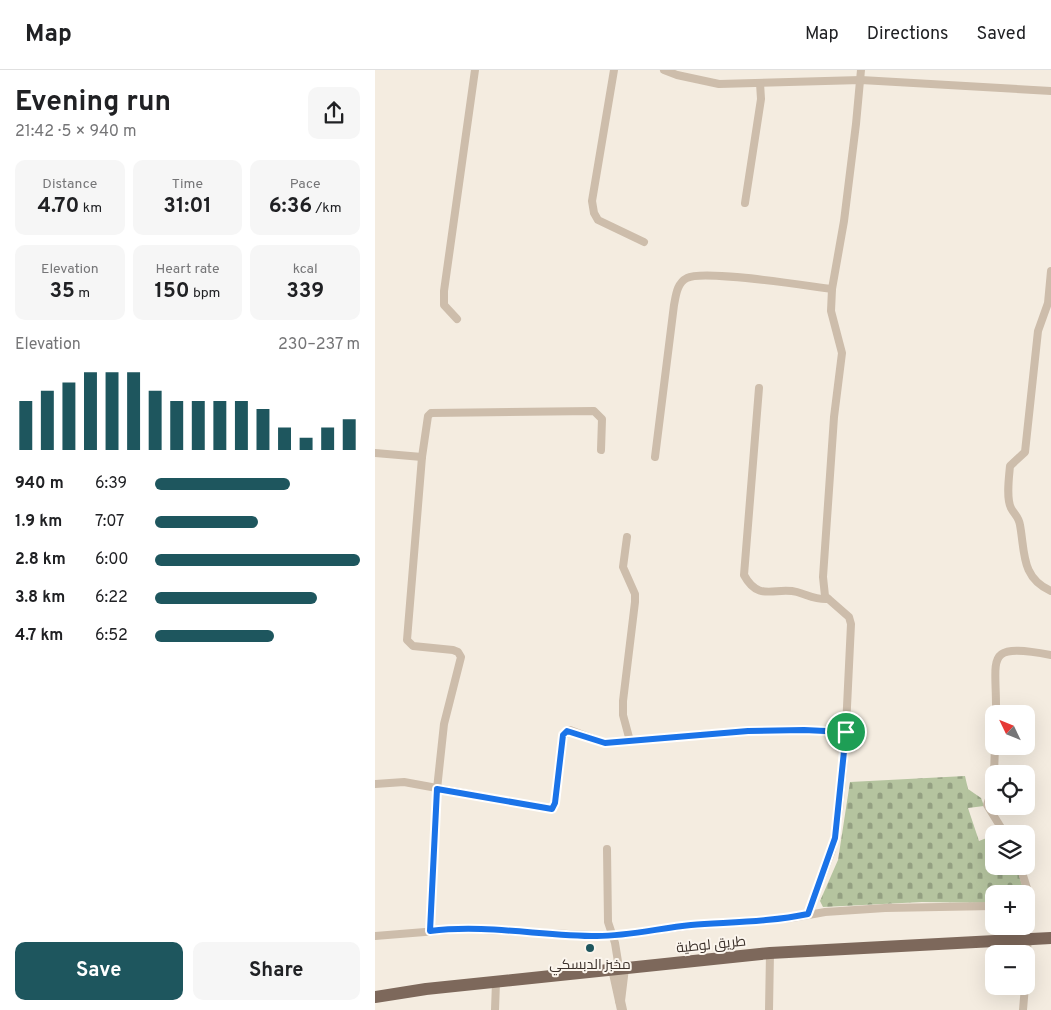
<!DOCTYPE html>
<html lang="en">
<head>
<meta charset="utf-8">
<style>
	:root { --surface:#fff; --page:#f6f6f6; --text:#202124; --muted:#757577; --line:#e0e0e0; --accent:#1e565e }
	body { margin:0; font-family:Overpass,Cairo,sans-serif; background:var(--page); color:var(--text); height:100vh; display:flex; flex-direction:column; font-size:19px; white-space:nowrap }
	* { box-sizing:border-box; margin:0 }
	p { font-size:16px; color:var(--muted) }
	.icon { flex:none; width:28px; height:28px; fill:none; stroke:currentColor; stroke-width:2; stroke-linecap:round; stroke-linejoin:round }
	.map { position:relative; flex:1; overflow:hidden }
	.side { display:flex; flex-direction:column; background:var(--surface); width:375px }
	.side>* { flex:none }
	.needle { width:32px; rotate:313deg }
	.tools { position:absolute; left:610px; top:635px; display:grid; gap:10px }
	.tools a { display:grid; place-items:center; width:50px; height:50px; border-radius:10px; background:var(--surface); box-shadow:0 5px 20px #0002; font-size:25px }
	.pin { position:absolute; display:grid; place-items:center; width:42px; height:42px; color:#fff; margin:-21px; border:2px solid #fff; border-radius:50%; box-shadow:0 1px 5px #0007 }
	.round { display:grid; place-items:center; flex:none; width:52px; height:52px; border-radius:10px; background:var(--page) }
	.overview { display:flex; align-items:center; justify-content:space-between; height:85px; padding:0 15px }
	h1 { font-size:28px; font-weight:700; line-height:38px }
	.figures { display:grid; grid-template-columns:repeat(3,1fr); gap:8px; height:85px; padding:5px 15px }
	.figures div { display:grid; align-content:center; border-radius:10px; background:var(--page); text-align:center }
	.figures b { font-size:21px; font-weight:700 }
	.figures small { font-size:14px; font-weight:400 }
	.figures p { font-size:14px }
	.chart { height:140px; padding:10px 15px }
	.chart p { display:flex; justify-content:space-between }
	.chart svg { width:100%; height:90px; margin-top:5px; stroke:var(--accent); stroke-width:6 }
	.button { display:flex; gap:10px; margin-top:auto; padding:10px 15px }
	.button a { flex:1; height:58px; border-radius:10px; background:var(--accent); color:#fff; font-size:20px; font-weight:700; line-height:58px; text-align:center }
	.button a+a { background:var(--page); color:var(--text) }
	ul { padding:0 15px; list-style:none; font-size:16px }
	li { display:grid; grid-template-columns:80px 60px 1fr; align-items:center; height:38px }
	li i { height:12px; border-radius:6px; background:var(--accent) }
	header { display:flex; align-items:center; gap:30px; box-sizing:border-box; height:70px; padding:0 25px; background:var(--surface); border-bottom:1px solid var(--line) }
	header strong { font-size:24px }
	nav { display:flex; gap:28px; margin-inline-start:auto; font-size:18px }
	main { display:flex; flex:1; min-height:0 }
	.map>svg:first-child { display:block }
	.cemetery { fill:url(#cemetery-stones) }
	.lines { fill:none; stroke-linecap:round; stroke-linejoin:round }
	.path { stroke:#b9a795; stroke-width:1; stroke-dasharray:2.5 2.5; stroke-linecap:butt }
	.minor { stroke:#cdbdab; stroke-width:8 }
	.tertiary { stroke:#cdbdab; stroke-width:10 }
	.primary { stroke:#7d685b; stroke-width:12 }
	.route-casing { stroke:#fff; stroke-width:10 }
	.route { stroke:#1a73e8; stroke-width:6 }
	.poi-dot { fill:#1e565e; stroke:#fbf5ed; stroke-width:2 }
	.labels { text-anchor:middle; stroke-width:4; stroke-linejoin:round; paint-order:stroke }
	.street-label { font-size:14px; fill:#3b302a; stroke:#fbf5ed }
	.poi-label { font-size:14px; fill:#3b302a; stroke:#fbf5ed }
</style>
</head>
<body>
<header>
<strong>Map</strong>
<nav><a>Map</a><a>Directions</a><a>Saved</a></nav>
</header>
<main>
<section class="side">
<div class="overview"><div><h1>Evening run</h1><p>21:42 · 5 × 940 m</p></div><a class="round"><svg class="icon" aria-label="share" viewBox="0 0 24 24"><path d="M12 15V3M7 8l5-5 5 5M5 13v7h14v-7"/></svg></a></div>
<div class="figures">
<div><p>Distance</p><b>4.70<small> km</small></b></div>
<div><p>Time</p><b>31:01</b></div>
<div><p>Pace</p><b>6:36<small> /km</small></b></div>
</div>
<div class="figures">
<div><p>Elevation</p><b>35<small> m</small></b></div>
<div><p>Heart rate</p><b>150<small> bpm</small></b></div>
<div><p>kcal</p><b>339</b></div>
</div>
<div class="chart"><p><span>Elevation</span>230–237 m</p>
<svg viewBox="0 0 160 44" preserveAspectRatio="none"><path d="M5 44V20M15 44V15M25 44V11M35 44V6M45 44V6M55 44V6M65 44V15M75 44V20M85 44V20M95 44V20M105 44V20M115 44V24M125 44V33M135 44V38M145 44V33M155 44V29"/></svg>
</div>
<ul>
<li><b>940 m</b>6:39<i style="width:66%"></i></li>
<li><b>1.9 km</b>7:07<i style="width:50%"></i></li>
<li><b>2.8 km</b>6:00<i style="width:100%"></i></li>
<li><b>3.8 km</b>6:22<i style="width:79%"></i></li>
<li><b>4.7 km</b>6:52<i style="width:58%"></i></li>
</ul>
<div class="button"><a>Save</a><a>Share</a></div>
</section>
<div class="map">
<svg width="676" height="940" viewBox="0 0 676 940">
	<defs>
		<pattern id="cemetery-stones" width="16" height="16" patternUnits="userSpaceOnUse" patternTransform="scale(1.25)"><rect width="16" height="16" fill="#b5c49f"/><path d="M2 7V4a2 2 0 0 1 4 0v3zM10 15v-3a2 2 0 0 1 4 0v3z" fill="#94a082"/></pattern>
	</defs>
	<rect width="100%" height="100%" fill="#f4ece0"/>
	<polygon class="cemetery" points="590,706 593,719 606,728 609,736 593,738 604,771 619,765 619,796 641,796 650,824 619,824 619,833 547,832 448,837 445,831 463,790 475,712"/>
	<g class="lines">
		<polyline class="path" points="56,853 61,727"/>
		<g class="minor">
			<polyline points="239,0 217,131 219,143 223,150 269,172"/>
			<polyline points="289,0 302,5 344,14 486,10 676,21"/>
			<polyline points="370,133 386,29 385,13"/>
			<path d="M676,201L673,233L663,261L650,382L635,396C634,407 631,428 636,438C639,444 644,447 645,455C650,482 646,508 676,521"/>
			<polyline points="82,249 69,235 69,221 100,0"/>
			<path d="M384,318L369,505C384,533 401,516 422,522C433,525 441,530 453,529"/>
			<polyline points="0,383 47,387"/>
			<path d="M280,387L299,235C301,225 302,213 312,208C328,199 432,216 457,219"/>
			<path d="M252,467L248,497L260,524V532L248,631V645L255,671C326,665 399,655 471,662"/>
			<path d="M621,644C622,587 607,572 676,585"/>
			<polyline points="619,704 620,676"/>
			<polyline points="0,714 29,712 177,739 180,733 187,670 190,663 195,660 230,673 255,671"/>
			<polyline points="619,714 612,735 630,764"/>
			<polyline points="62,719 69,654 86,587 83,582 78,580 38,576 32,570 47,387 53,346 56,343 219,341 227,349 226,380"/>
			<polyline points="232,779 233,852 240,873 244,898"/>
			<polyline points="645,796 656,831 655,834 651,836"/>
			<polyline points="433,844 457,780 464,740 470,678 476,554 474,547 450,526 448,507 459,347 467,283 456,241 457,219 469,151 481,54 486,0"/>
			<polyline points="0,866 87,859 238,866 314,856 417,848 450,842 510,838 619,836"/>
			<polyline points="651,891 653,869"/>
			<polyline points="120,940 121,912"/>
			<polyline points="394,940 395,883"/>
			<polyline points="648,940 650,916"/>
		</g>
		<g class="tertiary">
			<polyline points="238,899 247,940"/>
			<polyline points="245,931 249,898"/>
		</g>
		<polyline class="primary" points="0,927 51,919 395,883 676,868"/>
	</g>
	<g class="lines">
		<defs>
			<path id="route" d="M429,660L471,662L460,768L433,844C395,852 355,852 316,855C285,858 254,866 222,866C166,866 111,854 55,861L62,719L177,739L180,733L188,665L192,661L230,673L373,661Z"/>
		</defs>
		<use href="#route" class="route-casing"/>
		<use href="#route" class="route"/>
	</g>
	<circle class="poi-dot" cx="215" cy="878" r="5"/>
	<g class="labels">
		<g class="street-label">
			<text transform="translate(336 874) rotate(-6)" y="5">طريق لوطية</text>
		</g>
		<g class="poi-label">
			<text x="215" y="899">مخبز الدبسكي</text>
		</g>
	</g>
</svg>
<div class="tools">
<a><svg class="needle" viewBox="-14 -14 28 28"><path d="M0-13l5 13h-10z" fill="#e53935"/><path d="M0 13l5-13h-10z" fill="#757577"/></svg></a>
<a><svg class="icon" aria-label="locate" viewBox="0 0 24 24"><circle cx="12" cy="12" r="6"/><path d="M12 2v4M12 18v4M2 12h4M18 12h4"/></svg></a>
<a><svg class="icon" aria-label="layers" viewBox="0 0 24 24"><path d="M12 4l9 5-9 5-9-5zM3 14l9 5 9-5"/></svg></a>
<a>+</a>
<a>−</a>
</div>
<div class="pin" style="left:471px;top:662px;background:#1e9e55"><svg class="icon" aria-label="arrive" viewBox="0 0 24 24"><path d="M6 21V4h12l-3 4 3 4H6"/></svg></div>
</div>
</main>
</body>
</html>
